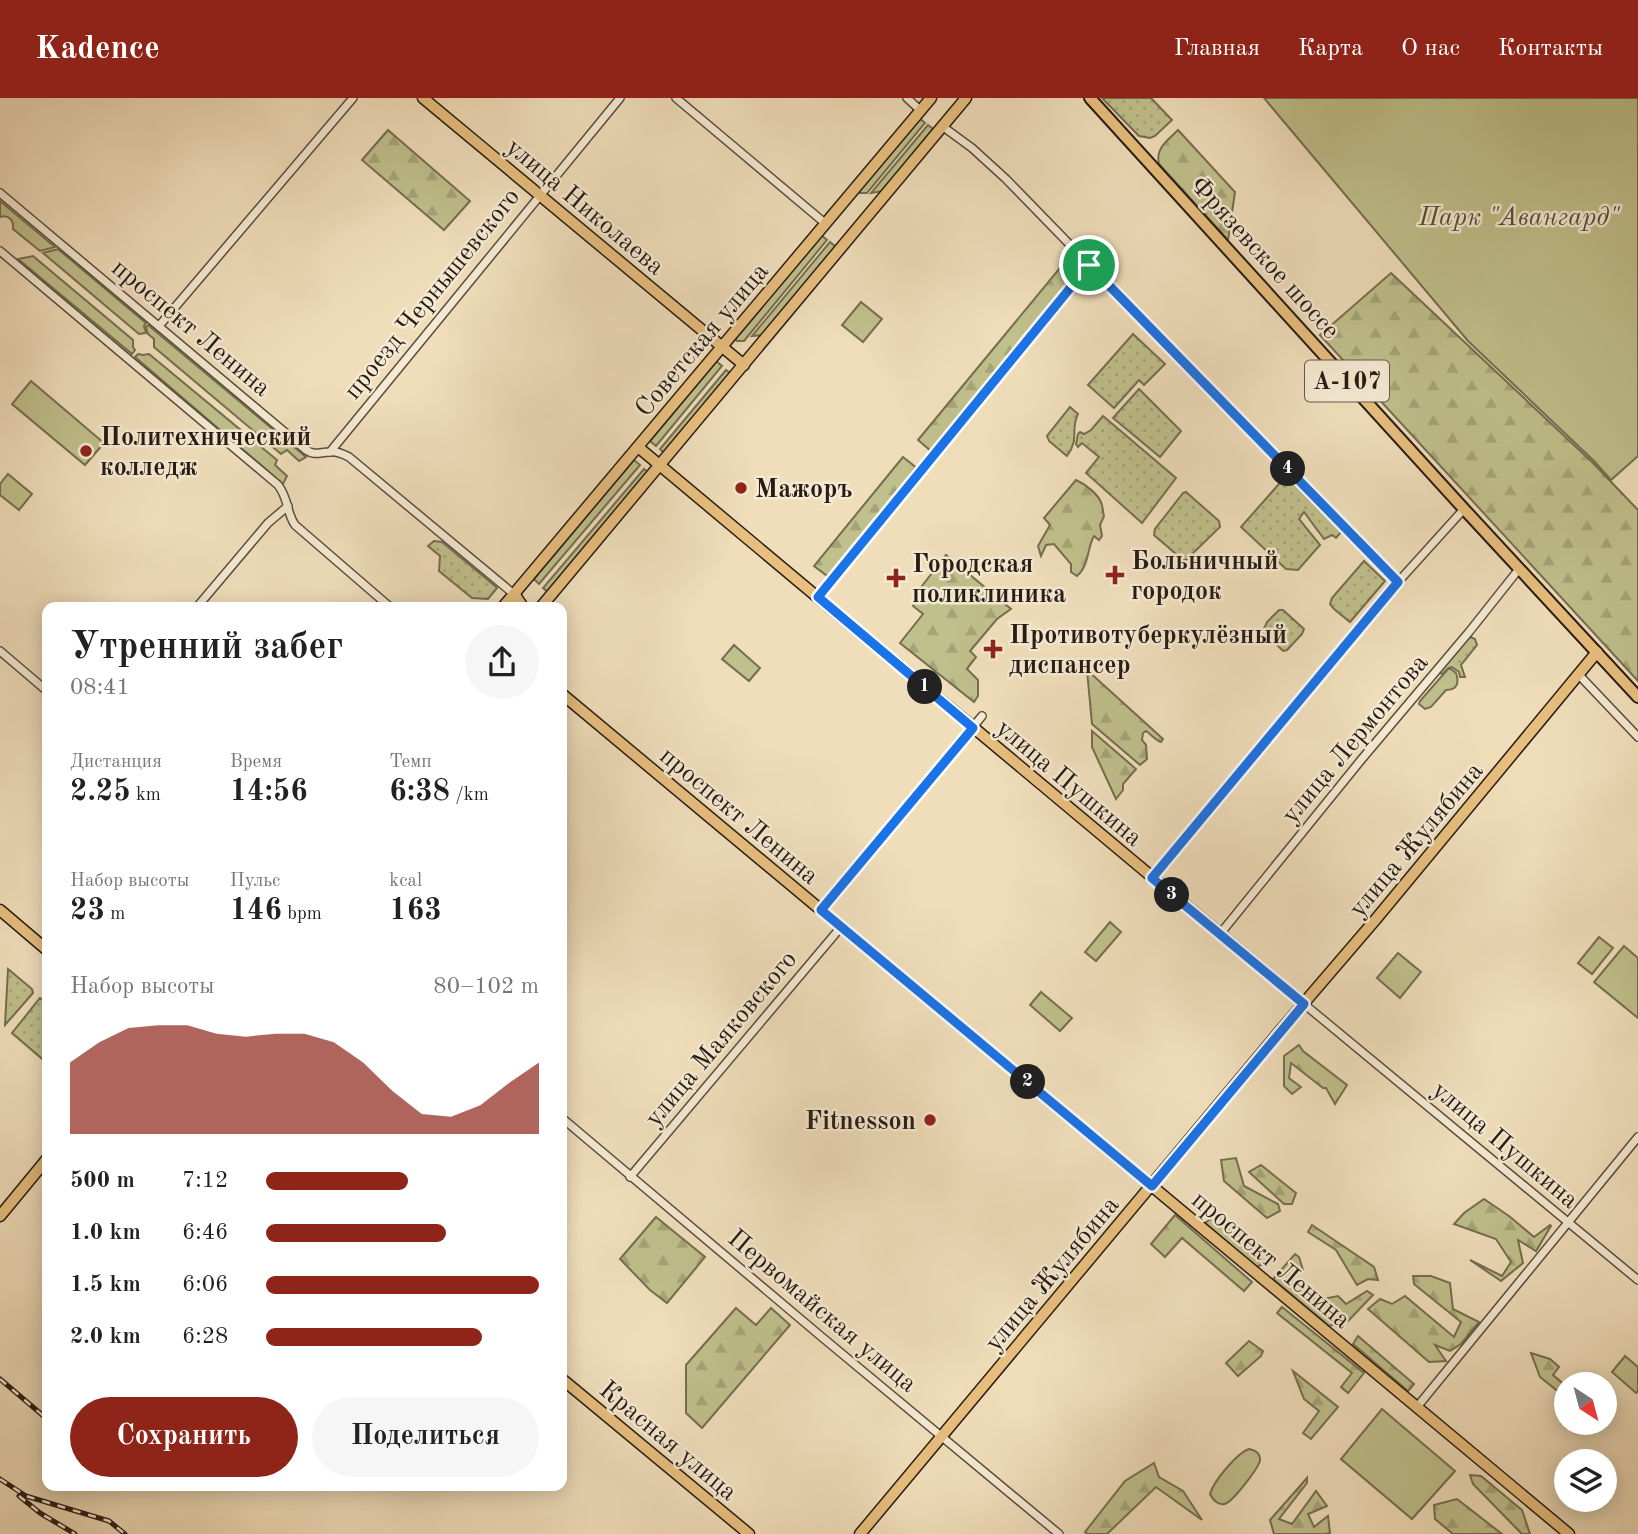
<!DOCTYPE html>
<html lang="ru">
<head>
<meta charset="utf-8">
<style>
	:root { --surface:#fff; --page:#f6f6f6; --text:#222; --muted:#767676; --accent:#8f2418 }
	body { margin:0; font-family:"Old Standard TT",serif; background:var(--page); color:var(--text); height:100vh; display:flex; flex-direction:column; font-size:26px; white-space:nowrap }
	* { box-sizing:border-box; margin:0 }
	p { font-size:23px; color:var(--muted) }
	.icon { flex:none; width:38px; height:38px; fill:none; stroke:currentColor; stroke-width:2; stroke-linecap:round; stroke-linejoin:round }
	.map { position:relative; flex:1; overflow:hidden }
	.side { position:absolute; left:42px; top:504px; width:525px; height:889px; display:flex; flex-direction:column; background:var(--surface); border-radius:14px; box-shadow:0 4px 18px #0003 }
	.side>* { flex:none }
	.needle { width:46px; rotate:144deg }
	.fabs { position:absolute; left:1554px; top:1274px; display:grid; gap:14px }
	.fabs a { display:grid; place-items:center; width:63px; height:63px; border-radius:50%; background:var(--surface); box-shadow:0 4px 18px #0003; font-size:35px }
	.pin { position:absolute; display:grid; place-items:center; width:60px; height:60px; color:#fff; margin:-30px; border:4px solid #fff; border-radius:50%; box-shadow:0 2px 7px #0007 }
	.km { position:absolute; width:35px; height:35px; margin:-18px; border-radius:50%; background:#222; color:#fff; font-size:19px; line-height:35px; text-align:center }
	.round { display:grid; place-items:center; flex:none; width:74px; height:74px; border-radius:37px; background:var(--page) }
	.head { display:flex; align-items:center; justify-content:space-between; height:119px; padding:0 28px }
	h1 { font-size:38px; font-weight:700; line-height:52px }
	.figures { display:grid; grid-template-columns:repeat(3,1fr); gap:10px; height:119px; padding:7px 28px }
	.figures div { display:grid; align-content:center }
	.figures b { font-size:30px; font-weight:700 }
	.figures small { font-size:19px; font-weight:400 }
	.figures p { font-size:19px }
	.chart { height:196px; padding:14px 28px }
	.chart p { display:flex; justify-content:space-between }
	.chart svg { width:100%; height:126px; margin-top:7px; fill:var(--accent); opacity:.7 }
	.cta { display:flex; gap:14px; margin-top:auto; padding:14px 28px }
	.cta a { flex:1; height:80px; border-radius:42px; background:var(--accent); color:#fff; font-size:28px; font-weight:700; line-height:80px; text-align:center }
	.cta a+a { background:var(--page); color:var(--text) }
	ul { padding:0 28px; list-style:none; font-size:23px }
	li { display:grid; grid-template-columns:112px 84px 1fr; align-items:center; height:52px }
	li i { height:18px; border-radius:9px; background:var(--accent) }
	header { display:flex; align-items:center; gap:42px; box-sizing:border-box; height:98px; padding:0 35px; background:var(--accent); color:#fff }
	header strong { font-size:33px }
	nav { display:flex; gap:38px; margin-inline-start:auto; font-size:24px }
	.map>svg:first-child { display:block }
	.grass { fill:url(#grass-dots); stroke:#746e50; stroke-width:2 }
	.forest { fill:url(#forest-firs); stroke:#746e50; stroke-width:2 }
	.park { fill:#c0c08c; stroke:#746e50; stroke-width:2 }
	.lines { fill:none; stroke-linecap:round; stroke-linejoin:round }
	.minor-casing { stroke:#594c3e; stroke-width:10 }
	.major-casing { stroke:#271b14; stroke-width:13 }
	.highway-casing { stroke:#271b14; stroke-width:14 }
	.minor { stroke:#f5ead3; stroke-width:7 }
	.major { stroke:#e8bf7e; stroke-width:10 }
	.highway { stroke:#e8bf7e; stroke-width:10 }
	.rail-casing { stroke:#271b14; stroke-width:5 }
	.rail { stroke:#f5ead3; stroke-width:2.5; stroke-dasharray:8; stroke-linecap:butt }
	.route-casing { stroke:#fff; stroke-width:14 }
	.route { stroke:#1a73e8; stroke-width:9 }
	.poi-dot { fill:#8f2418; stroke:#f5ead3; stroke-width:2.5 }
	.labels { text-anchor:middle; stroke-width:5; stroke-linejoin:round; paint-order:stroke }
	.shield { fill:#f5ead3; stroke:#65594d; stroke-width:2 }
	.shield-label { font-size:24px; font-weight:bold; fill:#271b14 }
	.street-label { font-size:26px; fill:#271b14; stroke:#f5ead3 }
	.park-label { font-size:26px; font-style:italic; fill:#554d38; stroke:#f5ead3 }
	.poi-label { font-size:26px; font-weight:bold; fill:#271b14; stroke:#f5ead3; text-anchor:start }
</style>
</head>
<body>
<header>
<strong>Kadence</strong>
<nav><a>Главная</a><a>Карта</a><a>О нас</a><a>Контакты</a></nav>
</header>
<div class="map">
<svg width="1638" height="1436" viewBox="0 0 1638 1436">
	<defs>
		<pattern id="grass-dots" width="8" height="8" patternUnits="userSpaceOnUse" patternTransform="scale(1.75)"><rect width="8" height="8" fill="#c0c08c"/><path d="M2 2h.1M6 6h.1" fill="none" stroke="#a5a478" stroke-width="1.8" stroke-linecap="round"/></pattern>
		<pattern id="forest-firs" width="22" height="20" patternUnits="userSpaceOnUse" patternTransform="scale(1.75)"><rect width="22" height="20" fill="#c0c08c"/><path d="M5 1l3.5 6h-7zM16 11l3.5 6h-7z" fill="#a5a478"/></pattern>
	</defs>
	<rect width="100%" height="100%" fill="#f0debb"/>
	<filter id="stains"><feTurbulence type="fractalNoise" baseFrequency=".00286" numOctaves="4"/><feColorMatrix values="0 0 0 0 .2 0 0 0 0 .09 0 0 0 0 .02 0 0 0 .5 -.17"/></filter>
	<radialGradient id="worn" r=".72"><stop offset=".6" stop-color="#630" stop-opacity="0"/><stop offset="1" stop-color="#630" stop-opacity=".3"/></radialGradient>
	<g class="grass">
		<polygon points="1102,0 1151,0 1172,22 1155,38 1150,40 1139,38"/>
		<polygon points="1133,236 1165,266 1144,287 1139,282 1114,310 1088,287"/>
		<polygon points="1139,291 1181,333 1160,359 1113,320"/>
		<path d="M1070,309L1078,316C1070,331 1080,341 1067,358L1049,343L1047,338Z"/>
		<polygon points="1103,318 1176,380 1142,425 1086,375 1099,359 1082,345 1078,349 1076,346 1078,336 1080,334 1084,336 1091,332"/>
		<polygon points="1286,378 1341,434 1336,440 1332,437 1324,441 1304,414 1299,421 1320,447 1298,472 1286,471 1241,429"/>
		<polygon points="1186,394 1219,423 1220,429 1186,462 1183,462 1154,437 1155,431 1183,395"/>
		<polygon points="434,443 442,444 495,488 497,490 488,501 472,500 439,473 440,458 428,448"/>
		<polygon points="1364,463 1385,483 1350,524 1334,511 1330,506 1332,500"/>
		<polygon points="1279,512 1283,512 1304,531 1302,536 1287,552 1283,553 1263,533 1267,524"/>
		<polygon points="1470,539 1475,541 1477,547 1461,567 1465,579 1460,579 1459,574 1452,569 1449,570 1442,576 1439,574 1467,540"/>
		<polygon points="8,871 32,891 33,895 5,927"/>
		<polygon points="40,900 47,906 47,965 12,935"/>
	</g>
	<g class="forest">
		<polygon points="388,32 470,103 444,132 362,62"/>
		<path d="M1178,32L1235,94L1228,142L1159,66C1155,50 1168,42 1178,32Z"/>
		<polygon points="1069,159 1082,172 932,354 918,342"/>
		<polygon points="1391,175 1592,364 1638,412 1638,583 1320,237"/>
		<polygon points="903,359 918,371 830,480 814,468"/>
		<path d="M1076,382C1085,386 1099,396 1102,407C1103,411 1103,415 1104,418L1100,427L1102,438L1099,442L1094,438C1087,450 1089,468 1077,478L1071,474V466L1054,446L1046,447L1041,458L1038,448L1050,427L1044,420Z"/>
		<polygon points="946,457 1011,511 997,521 970,553 976,559 967,571 978,582 978,598 974,604 900,545 923,516 913,508 922,488"/>
		<path d="M1087,572L1163,641L1161,644C1155,642 1152,637 1146,633L1143,635L1142,642L1146,647L1147,661L1140,667L1092,626Z"/>
		<polygon points="1092,633 1136,671 1123,686 1123,692 1116,701 1092,649"/>
		<polygon points="1299,947 1303,953 1347,987 1335,1006 1326,990 1323,990 1291,965 1289,980 1301,989 1292,996 1284,988 1284,958"/>
		<polygon points="1236,1060 1244,1088 1278,1106 1280,1113 1267,1120 1224,1083 1221,1062"/>
		<polygon points="1261,1067 1296,1095 1292,1106 1284,1106 1249,1074"/>
		<polygon points="1484,1101 1509,1118 1534,1139 1550,1127 1551,1128 1536,1153 1518,1142 1523,1165 1501,1183 1470,1162 1502,1178 1511,1164 1496,1141 1454,1126 1464,1115"/>
		<polygon points="1218,1116 1263,1160 1264,1166 1255,1169 1205,1125"/>
		<polygon points="1175,1117 1252,1184 1244,1193 1182,1140 1165,1159 1151,1146"/>
		<polygon points="656,1119 705,1159 667,1205 650,1192 620,1161"/>
		<polygon points="1312,1127 1374,1169 1378,1182 1368,1181 1357,1187 1336,1152 1308,1134"/>
		<polygon points="1295,1156 1299,1159 1303,1172 1291,1176 1296,1192 1318,1202 1338,1198 1346,1206 1367,1193 1373,1197 1348,1223 1329,1228 1273,1181"/>
		<polygon points="1413,1178 1431,1178 1450,1185 1453,1211 1479,1224 1461,1246 1450,1253 1435,1247 1446,1263 1429,1264 1368,1211 1380,1201 1392,1206 1405,1198 1454,1239 1461,1224 1414,1186"/>
		<polygon points="1282,1209 1364,1275 1348,1295 1341,1289 1352,1275 1277,1215"/>
		<polygon points="736,1210 756,1227 771,1210 790,1227 702,1330 686,1315 686,1267"/>
		<polygon points="1358,1238 1414,1286 1408,1293 1353,1246"/>
		<polygon points="1249,1243 1263,1253 1261,1258 1238,1278 1226,1265"/>
		<polygon points="1531,1255 1550,1261 1559,1269 1553,1277 1566,1288 1566,1300 1540,1279"/>
		<polygon points="1293,1273 1338,1309 1311,1341 1303,1335 1319,1313 1304,1301"/>
		<polygon points="1154,1365 1159,1379 1183,1393 1202,1422 1156,1389 1107,1436 1088,1436 1085,1434 1125,1383"/>
		<polygon points="1470,1377 1481,1378 1522,1412 1530,1436 1522,1436 1473,1386"/>
		<polygon points="1307,1380 1307,1385 1279,1421 1292,1426 1316,1393 1327,1408 1308,1416 1314,1429 1328,1418 1330,1435 1325,1436 1274,1436 1270,1422"/>
		<polygon points="1457,1401 1502,1436 1453,1436 1435,1421 1434,1407"/>
	</g>
	<g class="park">
		<polygon points="1264,0 1638,0 1638,358 1611,382 1594,363 1468,243"/>
		<polygon points="919,20 925,25 867,95 857,95"/>
		<polygon points="928,27 933,31 883,93 871,95"/>
		<path d="M0,103L55,149L40,153L13,131C14,122 8,116 0,119Z"/>
		<polygon points="821,137 827,142 744,243 737,243 735,241"/>
		<polygon points="830,144 836,149 763,237 752,238"/>
		<polygon points="58,151 146,225 144,228 146,235 139,236 43,155"/>
		<polygon points="33,158 133,242 133,249 135,252 132,256 18,161"/>
		<polygon points="861,204 882,221 863,244 842,227"/>
		<polygon points="148,227 306,359 299,363 287,352 281,356 154,249 154,241 148,236 146,229"/>
		<polygon points="138,256 143,257 149,256 277,362 275,367 287,378 283,386 135,259"/>
		<polygon points="716,263 722,268 656,348 650,343"/>
		<polygon points="726,272 731,276 665,356 660,351"/>
		<polygon points="31,283 104,345 85,367 12,306"/>
		<polygon points="634,362 640,367 539,486 534,481"/>
		<polygon points="644,371 649,375 548,494 543,490"/>
		<polygon points="8,376 32,396 19,412 0,397 0,386"/>
		<polygon points="734,547 760,570 749,583 722,561"/>
		<path d="M1448,571H1451L1456,575C1459,584 1458,592 1446,592L1431,609L1425,611L1419,606L1420,603Z"/>
		<polygon points="1110,824 1121,834 1096,863 1085,854"/>
		<polygon points="1599,839 1613,850 1592,876 1578,865"/>
		<polygon points="1624,848 1638,860 1638,920 1594,884"/>
		<polygon points="1398,855 1421,874 1400,900 1377,880"/>
		<polygon points="1041,894 1072,920 1060,933 1030,907"/>
		<polygon points="1625,1258 1638,1269 1638,1293 1636,1295 1612,1274"/>
		<polygon points="1382,1311 1455,1373 1412,1421 1341,1361"/>
		<path d="M1249,1351C1254,1352 1260,1355 1260,1361C1261,1368 1234,1401 1227,1405C1219,1409 1213,1402 1210,1396C1213,1384 1237,1355 1249,1351Z"/>
	</g>
	<g class="lines">
		<defs>
			<g id="minor">
				<polyline points="676,0 826,126"/>
				<polyline points="907,0 920,12"/>
				<polyline points="942,28 972,50 1006,81 1398,484"/>
				<path d="M0,95L306,352C315,358 320,354 330,354C337,353 343,356 349,359L515,497"/>
				<path d="M0,153L278,387C289,401 286,414 295,427L390,509"/>
				<polyline points="159,228 353,0"/>
				<polyline points="330,354 620,0"/>
				<polyline points="818,499 1089,167"/>
				<polyline points="197,509 268,425 288,408"/>
				<polyline points="0,553 47,593"/>
				<polyline points="1579,577 1638,639"/>
				<polyline points="1152,780 1398,484 1464,411"/>
				<polyline points="821,812 982,618"/>
				<polyline points="1220,836 1361,662 1469,534 1519,471"/>
				<polyline points="1304,906 1638,1182"/>
				<polyline points="562,1020 823,1240 1059,1436"/>
				<polyline points="630,1079 841,829"/>
				<polyline points="1417,1309 1638,1039"/>
			</g>
			<g id="major">
				<polyline points="423,0 744,267"/>
				<polyline points="638,349 1304,906"/>
				<polyline points="515,497 523,509"/>
				<polyline points="503,509 931,0"/>
				<polyline points="541,509 966,0"/>
				<polyline points="562,596 1569,1436"/>
				<polyline points="0,812 47,852"/>
				<polyline points="0,1118 47,1061"/>
				<polyline points="562,1281 749,1436"/>
				<polyline points="860,1436 1280,933 1376,821 1597,554"/>
			</g>
			<polyline id="highway" points="1090,0 1464,411 1638,599"/>
		</defs>
		<use href="#minor" class="minor-casing"/>
		<use href="#major" class="major-casing"/>
		<use href="#highway" class="highway-casing"/>
		<use href="#minor" class="minor"/>
		<use href="#major" class="major"/>
		<use href="#highway" class="highway"/>
		<defs>
			<g id="rail">
				<polyline points="0,1281 47,1321"/>
				<polyline points="0,1381 26,1398 109,1423 125,1436"/>
				<polyline points="19,1398 40,1415 75,1436"/>
			</g>
		</defs>
		<use href="#rail" class="rail-casing"/>
		<use href="#rail" class="rail"/>
	</g>
	<g class="lines">
		<defs>
			<polygon id="route" points="1089,167 1398,484 1152,780 1304,906 1152,1088 821,812 973,630 818,499"/>
		</defs>
		<use href="#route" class="route-casing"/>
		<use href="#route" class="route"/>
	</g>
	<g class="poi-dot">
		<circle cx="86" cy="353" r="7"/>
		<circle cx="741" cy="390" r="7"/>
		<path d="M1111.5 466.5h7v7h7v7h-7v7h-7v-7h-7v-7h7z"/>
		<path d="M892.5 469.5h7v7h7v7h-7v7h-7v-7h-7v-7h7z"/>
		<path d="M989.5 540.5h7v7h7v7h-7v7h-7v-7h-7v-7h7z"/>
		<circle cx="930" cy="1022" r="7"/>
	</g>
	<g class="labels">
		<rect class="shield" x="1305" y="262.5" width="84" height="41" rx="5"/>
		<g class="shield-label">
			<text x="1347" y="291">А-107</text>
		</g>
		<g class="street-label">
			<text transform="translate(586 108) rotate(40)" y="9">улица Николаева</text>
			<text transform="translate(1266 159) rotate(48)" y="9">Фрязевское шоссе</text>
			<text transform="translate(431 195) rotate(-51)" y="9">проезд Чернышевского</text>
			<text transform="translate(192 229) rotate(40)" y="9">проспект Ленина</text>
			<text transform="translate(701 241) rotate(-50)" y="9">Советская улица</text>
			<text transform="translate(1354 640) rotate(-50)" y="9">улица Лермонтова</text>
			<text transform="translate(1070 684) rotate(40)" y="9">улица Пушкина</text>
			<text transform="translate(740 717) rotate(40)" y="9">проспект Ленина</text>
			<text transform="translate(1415 741) rotate(-50)" y="9">улица Жулябина</text>
			<text transform="translate(720 940) rotate(-50)" y="9">улица Маяковского</text>
			<text transform="translate(1506 1046) rotate(40)" y="9">улица Пушкина</text>
			<text transform="translate(1272 1161) rotate(40)" y="9">проспект Ленина</text>
			<text transform="translate(1051 1175) rotate(-50)" y="9">улица Жулябина</text>
			<text transform="translate(823 1212) rotate(40)" y="9">Первомайская улица</text>
			<text transform="translate(669 1342) rotate(40)" y="9">Красная улица</text>
		</g>
		<g class="park-label">
			<text x="1519" y="127">Парк "Авангард"</text>
		</g>
		<g class="poi-label">
			<text x="100" y="347">Политехнический<tspan x="100" dy="30">колледж</tspan></text>
			<text x="755" y="399">Мажоръ</text>
			<text x="1131" y="471">Больничный<tspan x="1131" dy="30">городок</tspan></text>
			<text x="912" y="474">Городская<tspan x="912" dy="30">поликлиника</tspan></text>
			<text x="1009" y="545">Противотуберкулёзный<tspan x="1009" dy="30">диспансер</tspan></text>
			<text x="916" y="1031" text-anchor="end">Fitnesson</text>
		</g>
	</g>
	<rect width="100%" height="100%" filter="url(#stains)"/>
	<rect width="100%" height="100%" fill="url(#worn)"/>
</svg>
<div class="fabs">
<a><svg class="needle" viewBox="-14 -14 28 28"><path d="M0-13l5 13h-10z" fill="#e53935"/><path d="M0 13l5-13h-10z" fill="#767676"/></svg></a>
<a><svg class="icon" aria-label="layers" viewBox="0 0 24 24"><path d="M12 4l9 5-9 5-9-5zM3 14l9 5 9-5"/></svg></a>
</div>
<div class="pin" style="left:1089px;top:167px;background:#1e9e55"><svg class="icon" aria-label="arrive" viewBox="0 0 24 24"><path d="M6 21V4h12l-3 4 3 4H6"/></svg></div>
<b class="km" style="left:925px;top:589px">1</b>
<b class="km" style="left:1028px;top:984px">2</b>
<b class="km" style="left:1172px;top:797px">3</b>
<b class="km" style="left:1288px;top:371px">4</b>
<section class="side">
<div class="head"><div><h1>Утренний забег</h1><p>08:41</p></div><a class="round"><svg class="icon" aria-label="share" viewBox="0 0 24 24"><path d="M12 15V3M7 8l5-5 5 5M5 13v7h14v-7"/></svg></a></div>
<div class="figures">
<div><p>Дистанция</p><b>2.25<small> km</small></b></div>
<div><p>Время</p><b>14:56</b></div>
<div><p>Темп</p><b>6:38<small> /km</small></b></div>
</div>
<div class="figures">
<div><p>Набор высоты</p><b>23<small> m</small></b></div>
<div><p>Пульс</p><b>146<small> bpm</small></b></div>
<div><p>kcal</p><b>163</b></div>
</div>
<div class="chart"><p><span>Набор высоты</span>80–102 m</p>
<svg viewBox="0 0 160 44" preserveAspectRatio="none"><path d="M0 44V19L10 12L20 7L30 6L40 6L50 9L60 10L70 9L80 9L90 12L100 19L110 29L120 37L130 38L140 34L150 26L160 19V44z"/></svg>
</div>
<ul>
<li><b>500 m</b>7:12<i style="width:52%"></i></li>
<li><b>1.0 km</b>6:46<i style="width:66%"></i></li>
<li><b>1.5 km</b>6:06<i style="width:100%"></i></li>
<li><b>2.0 km</b>6:28<i style="width:79%"></i></li>
</ul>
<div class="cta"><a>Сохранить</a><a>Поделиться</a></div>
</section>
</div>
</body>
</html>
